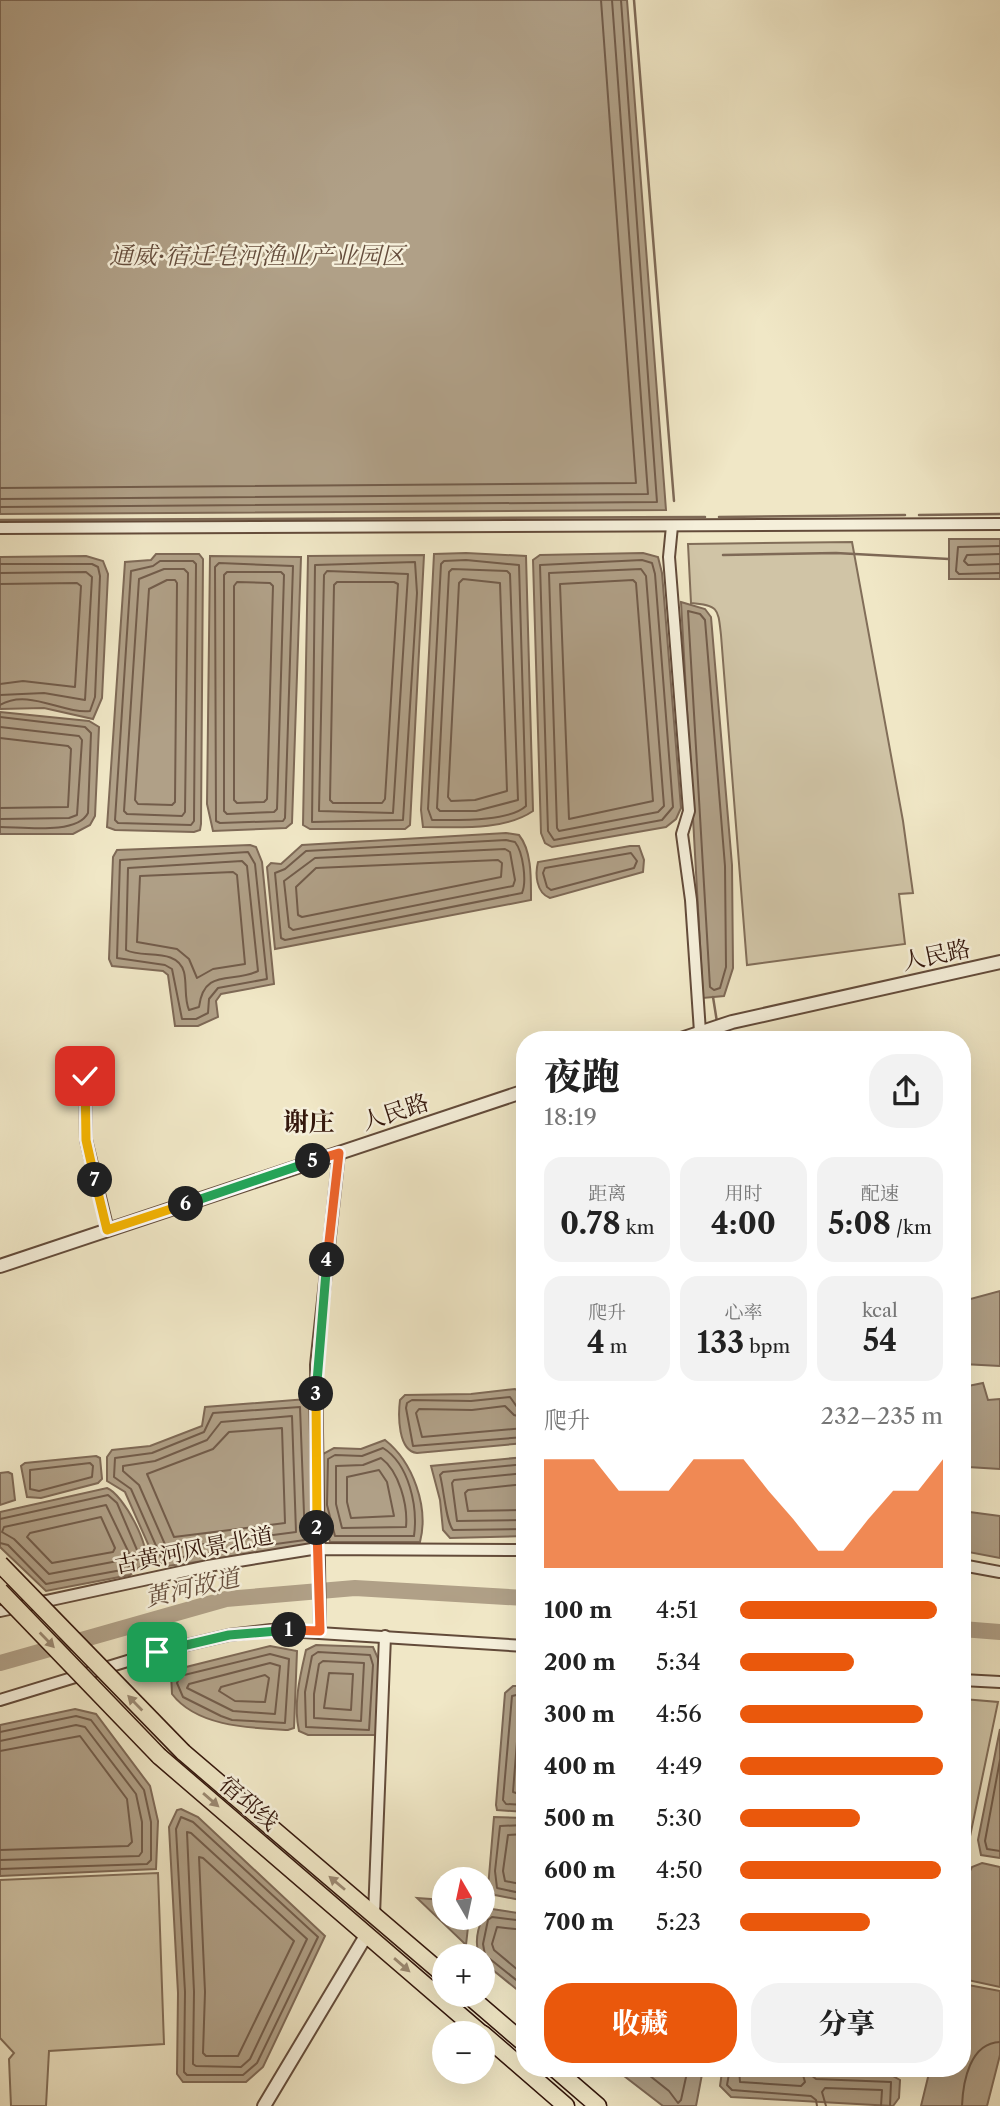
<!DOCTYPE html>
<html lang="zh">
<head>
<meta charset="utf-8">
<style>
	:root { --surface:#fff; --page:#f2f2f2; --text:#222; --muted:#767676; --accent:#ea580c }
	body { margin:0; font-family:"Libre Caslon Text","Noto Serif SC",serif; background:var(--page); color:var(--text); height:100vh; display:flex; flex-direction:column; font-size:26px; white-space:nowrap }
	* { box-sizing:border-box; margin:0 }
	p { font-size:23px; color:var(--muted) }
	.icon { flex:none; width:38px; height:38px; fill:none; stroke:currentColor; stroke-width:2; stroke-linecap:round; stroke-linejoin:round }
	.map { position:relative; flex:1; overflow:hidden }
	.details { position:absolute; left:516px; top:1031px; width:455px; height:1046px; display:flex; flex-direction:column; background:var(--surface); border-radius:28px; box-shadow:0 7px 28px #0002 }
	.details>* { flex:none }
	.needle { width:46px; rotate:351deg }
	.tools { position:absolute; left:432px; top:1867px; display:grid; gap:14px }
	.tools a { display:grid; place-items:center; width:63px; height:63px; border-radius:50%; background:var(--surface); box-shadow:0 7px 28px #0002; font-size:35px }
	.pin { position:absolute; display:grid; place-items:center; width:60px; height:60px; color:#fff; margin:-30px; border-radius:14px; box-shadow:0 4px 10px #0006 }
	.km { position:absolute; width:35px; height:35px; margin:-18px; border-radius:50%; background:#222; color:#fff; font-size:19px; line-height:35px; text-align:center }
	.round { display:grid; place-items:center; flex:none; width:74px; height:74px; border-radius:28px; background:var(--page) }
	.headline { display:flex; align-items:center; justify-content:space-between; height:119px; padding:0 28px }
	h1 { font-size:38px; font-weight:800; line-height:52px }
	.stats { display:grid; grid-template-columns:repeat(3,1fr); gap:10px; height:119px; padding:7px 28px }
	.stats div { display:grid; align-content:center; border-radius:18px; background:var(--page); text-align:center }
	.stats b { font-size:30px; font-weight:800 }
	.stats small { font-size:19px; font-weight:400 }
	.stats p { font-size:19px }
	.chart { height:196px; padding:14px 28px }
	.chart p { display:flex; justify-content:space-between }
	.chart svg { width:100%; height:126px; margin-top:7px; fill:var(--accent); opacity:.7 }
	.primary-button { display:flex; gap:14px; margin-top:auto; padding:14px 28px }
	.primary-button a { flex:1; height:80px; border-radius:28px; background:var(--accent); color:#fff; font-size:28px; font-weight:800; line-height:80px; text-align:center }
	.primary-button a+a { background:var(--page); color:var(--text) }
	ul { padding:0 28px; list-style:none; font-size:23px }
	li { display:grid; grid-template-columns:112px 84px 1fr; align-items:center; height:52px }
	li i { height:18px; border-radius:9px; background:var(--accent) }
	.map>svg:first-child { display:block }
	.green { fill:#d0c4a6; stroke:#826e59; stroke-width:2 }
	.water { fill:#b0a087; stroke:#7e6956; stroke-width:2 }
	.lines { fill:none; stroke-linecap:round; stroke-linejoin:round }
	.shore { stroke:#725c4a; stroke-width:2 }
	.stream { stroke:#7e6956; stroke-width:2.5 }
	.river { stroke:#b0a087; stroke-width:16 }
	.minor-casing { stroke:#634b3a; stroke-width:14 }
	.tertiary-casing { stroke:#634b3a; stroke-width:16 }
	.primary-casing { stroke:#34170c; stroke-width:19 }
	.minor { stroke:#f5efda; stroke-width:10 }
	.tertiary { stroke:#f5efda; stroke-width:12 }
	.primary { stroke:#f0e7c6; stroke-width:16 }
	.primary-bridge-casing { stroke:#34170c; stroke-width:19; stroke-linecap:butt }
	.primary-bridge { stroke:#f0e7c6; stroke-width:16 }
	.oneway { fill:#9b8972 }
	.split-1-casing { stroke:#fff; stroke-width:14 }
	.split-2-casing { stroke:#fff; stroke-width:14 }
	.split-3-casing { stroke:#fff; stroke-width:14 }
	.split-4-casing { stroke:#fff; stroke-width:14 }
	.split-5-casing { stroke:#fff; stroke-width:14 }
	.split-6-casing { stroke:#fff; stroke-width:14 }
	.split-7-casing { stroke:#fff; stroke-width:14 }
	.split-8-casing { stroke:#fff; stroke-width:14 }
	.split-1 { stroke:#22a559; stroke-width:9 }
	.split-2 { stroke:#f0652b; stroke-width:9 }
	.split-3 { stroke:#f5b400; stroke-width:9 }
	.split-4 { stroke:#22a559; stroke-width:9 }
	.split-5 { stroke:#f0652b; stroke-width:9 }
	.split-6 { stroke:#22a559; stroke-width:9 }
	.split-7 { stroke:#f5b400; stroke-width:9 }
	.split-8 { stroke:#f5b400; stroke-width:9 }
	.labels { text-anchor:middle; stroke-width:5; stroke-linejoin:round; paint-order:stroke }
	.street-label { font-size:23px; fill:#34170c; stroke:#f5efda }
	.water-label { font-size:24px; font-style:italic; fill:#664e3d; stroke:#f5efda }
	.quarter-label { font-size:26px; font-weight:bold; fill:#34170c; stroke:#f5efda }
</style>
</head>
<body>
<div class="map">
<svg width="1000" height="2106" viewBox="0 0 1000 2106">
	<rect width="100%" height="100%" fill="#f0e7c6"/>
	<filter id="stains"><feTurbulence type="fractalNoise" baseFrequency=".00286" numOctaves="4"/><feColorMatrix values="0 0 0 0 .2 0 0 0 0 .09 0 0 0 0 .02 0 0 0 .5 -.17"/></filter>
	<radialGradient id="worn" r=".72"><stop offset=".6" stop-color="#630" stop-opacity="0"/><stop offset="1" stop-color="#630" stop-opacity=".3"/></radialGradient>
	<g class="green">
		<path d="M852,542L903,821L913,893L899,894L905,944L747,965L721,635C718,609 719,605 691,603L688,544Z"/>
		<polygon points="963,1699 998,1702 963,1870 962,1699"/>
		<polygon points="158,1873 164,2044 49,2051 46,2106 11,2106 9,2059 14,2053 0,2038 0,1880"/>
	</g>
	<g class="water">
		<polygon points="0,0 627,0 666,510 0,514"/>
		<rect x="949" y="539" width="51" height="40"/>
		<path d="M466,553L526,556L533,811C504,831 457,827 423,827L421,810L434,554Z"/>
		<polygon points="643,553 658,557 662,573 681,808 676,819 666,827 552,847 545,843 541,833 533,560 540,555"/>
		<polygon points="156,554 199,554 203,559 201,824 200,830 194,832 115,830 107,827 125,562 151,560"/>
		<polygon points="424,555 410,825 405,829 310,829 303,825 308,556"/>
		<polygon points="86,556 103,561 108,574 102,698 93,719 44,708 0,709 0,557"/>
		<polygon points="210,556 301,557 292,823 286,828 213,831 207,804"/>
		<polygon points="681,602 705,609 711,617 732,865 733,968 724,996 703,998"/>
		<polygon points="0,712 89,721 99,727 95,816 90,825 73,834 0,834"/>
		<path d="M506,833L519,835C532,851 531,879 531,900L275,949L267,867L271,863L281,864L302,845Z"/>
		<polygon points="250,845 256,847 262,862 274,984 221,994 216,1001 218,1017 198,1026 175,1026 168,975 163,971 112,966 109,959 113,857 117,850"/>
		<path d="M630,846H639L644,860L643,872L550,898C536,893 535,874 538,862Z"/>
		<polygon points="1000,1291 1000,1366 963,1364 963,1301"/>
		<polygon points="983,1383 988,1400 1000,1399 1000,1469 968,1467 963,1446 963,1387"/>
		<path d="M515,1389L518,1391L525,1414V1443L417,1453C398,1451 398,1416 400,1400L405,1395L471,1394Z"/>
		<polygon points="307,1399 309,1401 313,1536 310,1546 168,1566 156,1562 125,1492 107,1481 107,1457 112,1450 150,1446 202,1426 205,1407"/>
		<path d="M385,1440C413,1462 429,1507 420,1542H330L320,1505L321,1455L334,1448L361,1449Z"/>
		<polygon points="96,1456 100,1458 102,1479 98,1483 41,1498 27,1497 21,1466 25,1463"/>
		<polygon points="525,1457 525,1536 450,1538 443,1530 440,1500 431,1466"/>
		<polygon points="8,1472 12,1474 15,1500 0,1505 0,1473"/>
		<path d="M107,1488C123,1494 152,1548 145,1563L130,1575L46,1591L0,1547V1512Z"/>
		<polygon points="962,1511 1000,1516 1000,1558 963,1551"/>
		<path d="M316,1645L373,1647L380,1663L378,1732L375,1735H308L299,1731C293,1704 300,1676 306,1650Z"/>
		<path d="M270,1646L297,1651L294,1728L288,1730C251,1728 197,1727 172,1694L171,1673L178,1669Z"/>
		<polygon points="513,1686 525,1686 525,1812 497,1810 496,1805 505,1693"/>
		<polygon points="75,1709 96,1714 150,1786 158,1821 156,1869 0,1876 0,1725"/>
		<polygon points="1000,1729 1000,1858 981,1855 978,1840"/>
		<polygon points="181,1809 198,1817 325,1936 263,2067 246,2082 183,2082 177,2074 178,1993 169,1827 177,1810"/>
		<polygon points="494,1817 525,1818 525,1901 495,1895 488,1888"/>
		<polygon points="982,1863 1000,1867 1000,1987 963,1979 962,1924 970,1871 972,1867"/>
		<polygon points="417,1898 444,1900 444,1918 469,1918 466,1945"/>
		<path d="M492,1909L525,1914V1996L483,1962V1956H479C474,1940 478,1918 492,1909Z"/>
		<polygon points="963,1984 1000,1991 1000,2055 987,2106 921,2106 930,2069 962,2068"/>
		<polygon points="615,2069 703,2069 696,2106 663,2106"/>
		<polygon points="726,2069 891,2075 900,2080 899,2098 893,2106 731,2097 720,2086 722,2072"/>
	</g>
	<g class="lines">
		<g class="shore">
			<polyline points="0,488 636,483 601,0"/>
			<polyline points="0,499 648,494 612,0"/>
			<polyline points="0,507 657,502 621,0"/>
			<polyline points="1000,546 958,547 956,571 959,574 1000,573"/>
			<polyline points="1000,554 967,555 964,561 968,565 1000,564"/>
			<path d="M466,560L519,565L526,806C509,822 456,820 432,820L428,809L441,564L444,561Z"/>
			<polygon points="642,560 652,563 655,574 673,807 662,820 554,840 548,831 540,565"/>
			<polygon points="160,561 193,561 196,564 194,821 191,825 118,823 115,820 131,571 153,566"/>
			<polygon points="415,562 417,593 403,820 312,822 315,565"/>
			<polygon points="219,563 293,566 285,818 283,821 220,823 216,821 215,567"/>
			<path d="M0,564H92L98,567L100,576L95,697L90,711C63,714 28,688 0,705"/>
			<polygon points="164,569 184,569 188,573 185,812 182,816 127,814 124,811 139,579"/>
			<polygon points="452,569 507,571 510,574 518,800 476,811 440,811 437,808 449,572"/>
			<polygon points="641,569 646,576 664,806 658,812 559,831 557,828 549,573"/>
			<polygon points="327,571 408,574 393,813 319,811 324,575"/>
			<polygon points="227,572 281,572 284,575 277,809 274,812 227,814 224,811 224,575"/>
			<polyline points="0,573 86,572 92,577 85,700 44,693 0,695"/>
			<polygon points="463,579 500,583 507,791 475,800 451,801 448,797 459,583"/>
			<polygon points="167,580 175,580 177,583 175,802 172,805 138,804 135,800 149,589"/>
			<polygon points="633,580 636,583 653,801 569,819 560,584"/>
			<polygon points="237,582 270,583 273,586 267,799 264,802 237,803 234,800 234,586"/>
			<polygon points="337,582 394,582 398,584 385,799 382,803 333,803 330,800 334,585"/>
			<polyline points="0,584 77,583 81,586 75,687 23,681 0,684"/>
			<polygon points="688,611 700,614 705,620 725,866 726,967 720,988 714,990 710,987"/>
			<path d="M0,717L85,727L91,733L88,813C77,835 23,827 0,827"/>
			<polyline points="0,727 79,736 82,740 77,815 69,818 0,819"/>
			<polyline points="0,738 68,746 71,749 68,807 0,808"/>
			<path d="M506,840L515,842C523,852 527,881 522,893L285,940L281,938L275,873L285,869L306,851Z"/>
			<polygon points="505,849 510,852 515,880 513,886 293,930 289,927 284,881 315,858"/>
			<polygon points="248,852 255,864 267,979 218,988 209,999 208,1013 196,1019 182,1019 172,969 165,965 117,958 120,860"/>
			<polygon points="631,853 637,861 634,868 551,890 547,887 543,873 545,868"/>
			<polygon points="498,860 502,863 501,877 302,917 298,915 296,887 316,868"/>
			<path d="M242,861L247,866L258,971C233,984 204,967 199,1007L189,1010C184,999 187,984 184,972C177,947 142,959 126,950L128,868Z"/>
			<polygon points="233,872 237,875 245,964 213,969 197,978 189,959 177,949 137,942 140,876"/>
			<polygon points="300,1407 305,1540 175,1558 161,1557 131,1489 114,1477 115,1458 152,1453 204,1432 213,1413"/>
			<polyline points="525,1409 517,1407 510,1397 471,1401 412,1400 407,1403 406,1408 413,1446 525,1437"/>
			<polygon points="292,1416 296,1532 167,1549 139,1485 123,1471 123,1466 155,1461 207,1440 221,1422"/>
			<polyline points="525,1418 514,1415 505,1406 472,1410 419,1409 416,1413 422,1437 525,1428"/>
			<polygon points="282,1428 285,1523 174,1537 147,1474 213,1449 229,1432"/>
			<path d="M383,1448C409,1464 418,1506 414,1536H335L327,1505L328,1459L335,1455L362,1456Z"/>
			<path d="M381,1458C399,1471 408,1505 406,1527L342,1528L336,1504V1466L363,1465Z"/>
			<polygon points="90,1463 93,1466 92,1477 39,1491 30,1489 30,1470"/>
			<path d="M525,1464L443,1472L440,1475C444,1490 446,1522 453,1530L525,1529"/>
			<polygon points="379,1470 387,1482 394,1516 351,1518 347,1502 347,1477"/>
			<polyline points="525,1473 454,1480 452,1483 457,1521 525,1520"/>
			<polyline points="525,1484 468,1490 465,1493 468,1511 525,1510"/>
			<polygon points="106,1505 129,1553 123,1560 49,1574 14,1539 2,1532 4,1527"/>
			<polygon points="101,1517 115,1548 113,1552 52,1563 27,1537 30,1533"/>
			<polyline points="0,1519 108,1495 117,1503 140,1557 127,1569 46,1584 8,1545 0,1543"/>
			<polygon points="318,1652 370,1655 373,1665 369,1730 306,1727 305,1692 312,1656"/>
			<polygon points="270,1654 289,1659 285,1723 232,1720 221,1716 183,1697 177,1683 180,1676"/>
			<polygon points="323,1661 364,1663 361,1721 314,1718 314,1694 319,1664"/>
			<polygon points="270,1663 280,1666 275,1714 233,1711 187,1688 189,1684"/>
			<polygon points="329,1673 353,1674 351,1710 324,1708"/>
			<polygon points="265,1675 269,1678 265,1702 235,1701 219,1691 221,1687"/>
			<polyline points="525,1693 512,1696 503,1800 506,1804 525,1805"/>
			<polyline points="525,1702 520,1704 513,1792 525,1796"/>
			<polyline points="0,1732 76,1716 91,1720 144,1790 151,1822 151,1860 147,1864 0,1869"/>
			<polyline points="0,1741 76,1725 85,1727 136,1794 142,1822 142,1852 139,1856 0,1860"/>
			<polyline points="0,1751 80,1736 127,1799 132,1842 128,1846 0,1850"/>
			<polyline points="1000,1760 985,1841 987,1849 1000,1851"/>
			<polygon points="181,1817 193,1822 318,1937 257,2063 243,2075 187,2075 184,2072 185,1992 176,1829"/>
			<polyline points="525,1825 500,1826 495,1871 497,1888 525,1894"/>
			<polygon points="187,1832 191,1833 307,1939 250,2059 241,2067 196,2066 193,2064 194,1992"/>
			<polyline points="525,1834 508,1835 503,1871 505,1881 525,1885"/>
			<polygon points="199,1857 203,1858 294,1941 238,2056 206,2056 203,2053 205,1992"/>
			<polyline points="525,1921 492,1917 488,1920 483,1944 485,1955 525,1987"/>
			<polyline points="525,1930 497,1927 492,1944 494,1950 525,1976"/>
			<polyline points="640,2068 669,2091 678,2103 681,2100 688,2068"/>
			<polyline points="730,2068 727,2085 732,2090 811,2096 816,2100 817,2106"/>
			<polyline points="739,2068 740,2082 801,2086 805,2082 801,2068"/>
			<polyline points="809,2068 811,2075 816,2079 891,2082 890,2106"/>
			<polyline points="826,2106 822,2092 825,2088 882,2090 881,2106"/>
			<path d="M962,2106C963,2081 970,2043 1000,2042"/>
		</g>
		<g class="stream">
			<polyline points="634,0 674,501"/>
			<polyline points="919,515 1000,514"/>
			<polyline points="719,517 905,515"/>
			<polyline points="0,520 705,517"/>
			<polyline points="723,555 836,553 949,559"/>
			<polyline points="713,997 717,1022"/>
		</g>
		<g class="river">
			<polyline points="962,1629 1000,1632"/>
			<polyline points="0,1663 226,1599 355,1588 525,1598"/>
		</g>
		<defs>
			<g id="minor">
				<polyline points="672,526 669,557 689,811 682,834 691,900 700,1032"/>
				<polyline points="0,528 1000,524"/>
				<polyline points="85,1076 86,1140 108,1230"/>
				<polyline points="962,1565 1000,1572"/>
				<polyline points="0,1611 208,1566 312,1549 525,1550"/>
				<polyline points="320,1631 316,1365 339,1153"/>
				<polyline points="962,1680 1000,1682"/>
				<polyline points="0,1700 157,1652 229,1635 271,1630 525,1646"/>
				<polyline points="374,1915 385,1636"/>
			</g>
			<g id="tertiary">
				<polyline points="678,1040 732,1022 1000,962"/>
				<polyline points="0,1266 525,1091"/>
				<polyline points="264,2106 367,1934"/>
			</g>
			<g id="primary">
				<polyline points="183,1752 444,1975"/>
				<polyline points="159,1756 482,2034"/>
				<polyline points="468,1995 525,2044"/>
				<polyline points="483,2034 566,2106"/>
				<polyline points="554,2068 598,2106"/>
			</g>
		</defs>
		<use href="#minor" class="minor-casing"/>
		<use href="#tertiary" class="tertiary-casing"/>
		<use href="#primary" class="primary-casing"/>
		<use href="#minor" class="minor"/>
		<use href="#tertiary" class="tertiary"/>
		<use href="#primary" class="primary"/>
		<defs>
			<g id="primary-bridge">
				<polyline points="0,1564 183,1752"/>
				<polyline points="0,1591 159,1756"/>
			</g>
		</defs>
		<use href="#primary-bridge" class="primary-bridge-casing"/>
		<use href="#primary-bridge" class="primary-bridge"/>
	</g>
	<defs><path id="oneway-solid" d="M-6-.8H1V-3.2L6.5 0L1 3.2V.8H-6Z" transform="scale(1.75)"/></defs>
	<g class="oneway">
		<use href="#oneway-solid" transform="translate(47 1640) rotate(46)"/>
		<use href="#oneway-solid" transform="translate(135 1703) rotate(-134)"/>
		<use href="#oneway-solid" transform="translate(211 1800) rotate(41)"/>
		<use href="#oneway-solid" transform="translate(337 1883) rotate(-140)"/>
		<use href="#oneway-solid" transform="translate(402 1965) rotate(41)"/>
	</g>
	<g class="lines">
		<defs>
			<polyline id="split-1" points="157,1652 229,1635 289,1630"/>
			<polyline id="split-2" points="289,1630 320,1631 317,1528"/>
			<polyline id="split-3" points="316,1394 317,1528"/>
			<polyline id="split-4" points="316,1394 327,1260"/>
			<polyline id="split-5" points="313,1161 339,1153 327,1260"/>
			<polyline id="split-6" points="186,1204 313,1161"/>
			<polyline id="split-7" points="95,1180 107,1230 186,1204"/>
			<polyline id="split-8" points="85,1076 86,1140 95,1180"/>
		</defs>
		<use href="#split-1" class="split-1-casing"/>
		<use href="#split-2" class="split-2-casing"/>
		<use href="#split-3" class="split-3-casing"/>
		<use href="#split-4" class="split-4-casing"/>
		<use href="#split-5" class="split-5-casing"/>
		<use href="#split-6" class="split-6-casing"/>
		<use href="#split-7" class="split-7-casing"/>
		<use href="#split-8" class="split-8-casing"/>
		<use href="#split-1" class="split-1"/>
		<use href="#split-2" class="split-2"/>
		<use href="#split-3" class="split-3"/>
		<use href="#split-4" class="split-4"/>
		<use href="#split-5" class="split-5"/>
		<use href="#split-6" class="split-6"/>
		<use href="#split-7" class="split-7"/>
		<use href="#split-8" class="split-8"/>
	</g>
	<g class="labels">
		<g class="street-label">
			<text transform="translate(936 955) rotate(-12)" y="8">人民路</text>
			<text transform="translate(395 1112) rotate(-18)" y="8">人民路</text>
			<text transform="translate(194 1550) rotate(-11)" y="8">古黄河风景北道</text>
			<text transform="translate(249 1803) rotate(41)" y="8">宿邳线</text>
		</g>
		<g class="water-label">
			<text x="257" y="264">通威·宿迁皂河渔业产业园区</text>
			<text transform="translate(192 1588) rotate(-13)" y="8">黄河故道</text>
		</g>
		<g class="quarter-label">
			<text x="309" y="1131">谢庄</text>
		</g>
	</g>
	<rect width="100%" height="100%" filter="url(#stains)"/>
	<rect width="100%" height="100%" fill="url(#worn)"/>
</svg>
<div class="tools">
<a><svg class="needle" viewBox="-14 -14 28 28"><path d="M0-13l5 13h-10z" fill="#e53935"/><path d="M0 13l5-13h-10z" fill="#767676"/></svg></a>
<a>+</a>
<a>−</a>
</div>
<div class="pin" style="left:157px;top:1652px;background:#1e9e55"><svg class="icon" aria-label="arrive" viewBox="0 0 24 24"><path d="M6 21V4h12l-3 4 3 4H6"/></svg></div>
<div class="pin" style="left:85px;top:1076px;background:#d93025"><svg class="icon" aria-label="check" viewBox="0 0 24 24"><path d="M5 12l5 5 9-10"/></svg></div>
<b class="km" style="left:289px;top:1630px">1</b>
<b class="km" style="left:317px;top:1528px">2</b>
<b class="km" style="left:316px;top:1394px">3</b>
<b class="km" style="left:327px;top:1260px">4</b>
<b class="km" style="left:313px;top:1161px">5</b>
<b class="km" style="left:186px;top:1204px">6</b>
<b class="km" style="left:95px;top:1180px">7</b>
<section class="details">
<div class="headline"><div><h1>夜跑</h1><p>18:19</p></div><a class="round"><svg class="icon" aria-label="share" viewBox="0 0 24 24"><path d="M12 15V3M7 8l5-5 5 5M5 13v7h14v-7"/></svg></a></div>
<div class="stats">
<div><p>距离</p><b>0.78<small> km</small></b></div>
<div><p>用时</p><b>4:00</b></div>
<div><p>配速</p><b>5:08<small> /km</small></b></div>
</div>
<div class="stats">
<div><p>爬升</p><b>4<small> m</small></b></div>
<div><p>心率</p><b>133<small> bpm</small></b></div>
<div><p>kcal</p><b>54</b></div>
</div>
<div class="chart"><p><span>爬升</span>232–235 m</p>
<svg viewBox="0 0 160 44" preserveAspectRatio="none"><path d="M0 44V6L10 6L20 6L30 17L40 17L50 17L60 6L70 6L80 6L90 17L100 27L110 38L120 38L130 27L140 17L150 17L160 6V44z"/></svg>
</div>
<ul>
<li><b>100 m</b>4:51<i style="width:97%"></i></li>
<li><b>200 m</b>5:34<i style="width:56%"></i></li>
<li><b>300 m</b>4:56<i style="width:90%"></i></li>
<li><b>400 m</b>4:49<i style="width:100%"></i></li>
<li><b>500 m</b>5:30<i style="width:59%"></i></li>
<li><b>600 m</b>4:50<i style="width:99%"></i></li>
<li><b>700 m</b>5:23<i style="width:64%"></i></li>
</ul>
<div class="primary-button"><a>收藏</a><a>分享</a></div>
</section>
</div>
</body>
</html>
